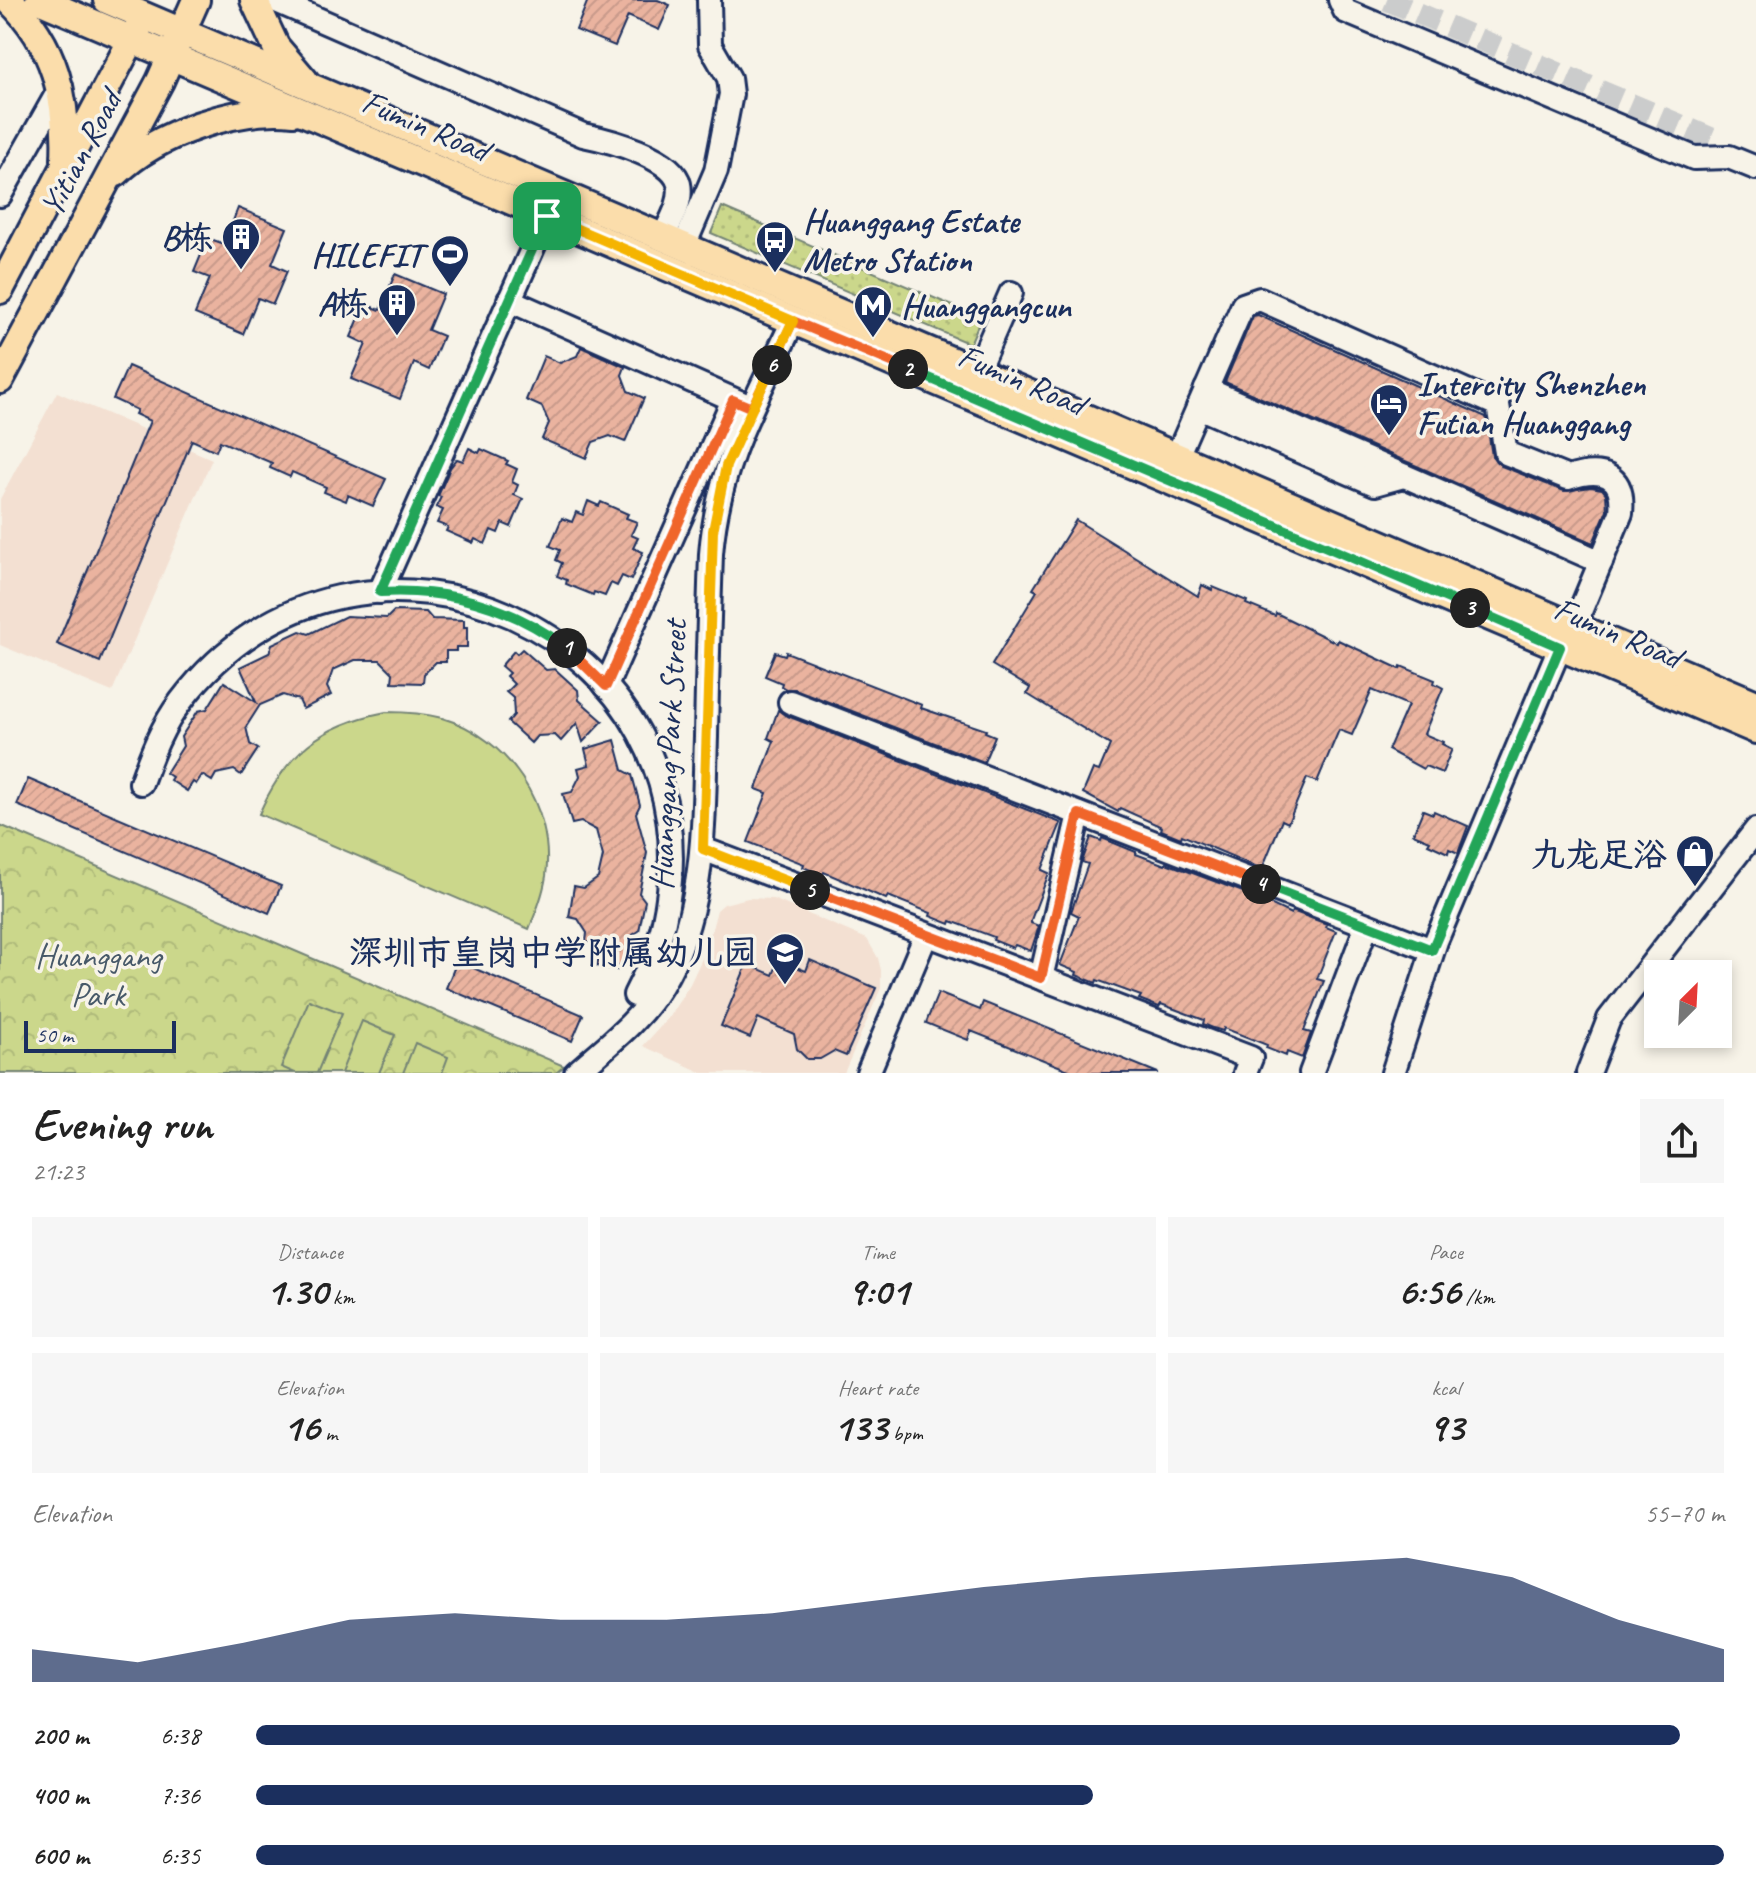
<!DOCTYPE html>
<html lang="en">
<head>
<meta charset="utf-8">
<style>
	:root { --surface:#fff; --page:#f6f6f6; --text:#222; --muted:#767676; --accent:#1b2f5e }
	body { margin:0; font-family:Caveat,"LXGW WenKai TC",sans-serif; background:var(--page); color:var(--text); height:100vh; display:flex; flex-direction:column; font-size:30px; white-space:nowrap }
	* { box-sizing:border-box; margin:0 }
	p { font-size:26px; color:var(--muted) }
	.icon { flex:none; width:44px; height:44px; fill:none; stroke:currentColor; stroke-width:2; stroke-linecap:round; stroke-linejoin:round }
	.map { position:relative; height:1073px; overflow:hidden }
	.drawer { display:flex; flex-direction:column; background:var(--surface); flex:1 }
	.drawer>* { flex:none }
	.needle { width:52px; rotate:24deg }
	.tools { position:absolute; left:1644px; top:960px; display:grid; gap:16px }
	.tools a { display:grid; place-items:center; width:88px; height:88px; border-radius:0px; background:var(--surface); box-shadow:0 4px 12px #0003; font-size:40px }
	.scale { position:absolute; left:24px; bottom:20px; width:152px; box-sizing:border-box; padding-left:8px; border:4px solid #1b2f5e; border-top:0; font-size:22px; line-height:28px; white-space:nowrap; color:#1b2f5e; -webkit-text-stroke:6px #f7f3e8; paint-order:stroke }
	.pin { position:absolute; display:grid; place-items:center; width:68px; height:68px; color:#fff; margin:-34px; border-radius:16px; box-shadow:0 4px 12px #0006 }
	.km { position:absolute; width:40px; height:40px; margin:-20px; border-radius:50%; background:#222; color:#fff; font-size:22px; line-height:40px; text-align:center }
	.round { display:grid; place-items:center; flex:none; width:84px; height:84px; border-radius:0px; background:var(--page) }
	.head { display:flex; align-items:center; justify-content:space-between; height:136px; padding:0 32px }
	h1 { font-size:44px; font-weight:700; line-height:60px }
	.figures { display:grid; grid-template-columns:repeat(3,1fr); gap:12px; height:136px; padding:8px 32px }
	.figures div { display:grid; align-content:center; border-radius:0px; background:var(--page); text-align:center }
	.figures b { font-size:40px; font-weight:700 }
	.figures small { font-size:22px; font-weight:400 }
	.figures p { font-size:22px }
	.chart { height:224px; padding:16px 32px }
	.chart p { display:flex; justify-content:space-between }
	.chart svg { width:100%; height:144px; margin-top:8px; fill:var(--accent); opacity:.7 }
	ul { padding:0 32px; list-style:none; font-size:26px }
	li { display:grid; grid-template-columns:128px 96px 1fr; align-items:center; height:60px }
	li i { height:20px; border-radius:10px; background:var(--accent) }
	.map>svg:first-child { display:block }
	.built { fill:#f3e0d2 }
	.grass { fill:url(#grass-dots); stroke:#738374; stroke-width:2 }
	.forest { fill:url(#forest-crowns); stroke:#738374; stroke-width:2 }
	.garden { fill:#cbd78b; stroke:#738374; stroke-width:2 }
	.building { fill:url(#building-hatch); stroke:#1b2f5e; stroke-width:2 }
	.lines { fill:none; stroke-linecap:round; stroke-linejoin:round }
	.minor-tunnel { stroke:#cbcccc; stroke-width:22; stroke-dasharray:22 11; stroke-linecap:butt }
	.minor-casing { stroke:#1b2f5e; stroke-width:28 }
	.major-casing { stroke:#1b2f5e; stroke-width:32 }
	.minor { stroke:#f7f3e8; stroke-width:22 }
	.major { stroke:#fbddab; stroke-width:26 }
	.split-1-casing { stroke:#fff; stroke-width:16 }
	.split-2-casing { stroke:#fff; stroke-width:16 }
	.split-3-casing { stroke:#fff; stroke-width:16 }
	.split-4-casing { stroke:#fff; stroke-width:16 }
	.split-5-casing { stroke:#fff; stroke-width:16 }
	.split-6-casing { stroke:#fff; stroke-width:16 }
	.split-7-casing { stroke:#fff; stroke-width:16 }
	.split-1 { stroke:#22a559; stroke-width:10 }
	.split-2 { stroke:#f0652b; stroke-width:10 }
	.split-3 { stroke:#22a559; stroke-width:10 }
	.split-4 { stroke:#22a559; stroke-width:10 }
	.split-5 { stroke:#f0652b; stroke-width:10 }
	.split-6 { stroke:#f5b400; stroke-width:10 }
	.split-7 { stroke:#f5b400; stroke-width:10 }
	.labels { text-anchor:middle; stroke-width:7; stroke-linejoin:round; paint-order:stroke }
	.street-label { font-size:34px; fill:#1b2f5e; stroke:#f7f3e8 }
	.poi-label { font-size:34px; font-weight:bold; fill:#1b2f5e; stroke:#f7f3e8; text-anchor:end }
	.park-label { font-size:34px; fill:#475969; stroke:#f7f3e8 }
</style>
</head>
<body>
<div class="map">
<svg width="1756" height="1073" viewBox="0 0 1756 1073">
	<defs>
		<pattern id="grass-dots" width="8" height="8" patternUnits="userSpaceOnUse" patternTransform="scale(2)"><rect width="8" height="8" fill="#cbd78b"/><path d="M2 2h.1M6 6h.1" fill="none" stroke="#aeb97a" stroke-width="1.8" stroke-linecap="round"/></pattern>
		<pattern id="forest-crowns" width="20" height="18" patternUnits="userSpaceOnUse" patternTransform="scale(2)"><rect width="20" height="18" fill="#cbd78b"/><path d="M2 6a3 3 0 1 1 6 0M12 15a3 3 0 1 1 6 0" fill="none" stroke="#aeb97a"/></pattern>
		<pattern id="building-hatch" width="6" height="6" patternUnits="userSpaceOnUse" patternTransform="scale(2)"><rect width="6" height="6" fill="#eab39f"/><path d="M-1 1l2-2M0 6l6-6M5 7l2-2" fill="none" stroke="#c89a8b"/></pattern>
	</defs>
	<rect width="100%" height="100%" fill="#f7f3e8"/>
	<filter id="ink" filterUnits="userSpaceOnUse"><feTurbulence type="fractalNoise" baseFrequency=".0125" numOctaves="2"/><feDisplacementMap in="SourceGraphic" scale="16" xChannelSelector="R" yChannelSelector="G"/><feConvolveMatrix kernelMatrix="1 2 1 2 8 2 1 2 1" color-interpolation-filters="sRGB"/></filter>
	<g filter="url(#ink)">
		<g class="built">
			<polygon points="57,392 212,459 112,692 0,645 0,499"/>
			<polygon points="748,898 773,899 867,939 878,958 881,970 881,988 844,1073 703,1073 643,1046 669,1017 690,984 707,948 717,910 724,904"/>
		</g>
		<polygon class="grass" points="722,207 981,318 970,344 711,233"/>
		<polygon class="forest" points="0,825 564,1066 556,1073 0,1073"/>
		<g class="garden">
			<path d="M386,712C405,712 423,713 442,718C508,737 555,807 546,876C543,895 536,912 529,929L259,814C286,753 320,725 386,712Z"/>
			<polygon points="309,1000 342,1013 317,1073 295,1073 281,1067"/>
			<polygon points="362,1021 395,1035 379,1073 341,1073"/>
			<polygon points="415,1043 448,1057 442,1073 403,1073"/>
		</g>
		<g class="building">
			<polygon points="588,0 658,0 670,5 659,30 628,16 615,46 576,30"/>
			<polygon points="238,208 287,228 272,264 287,271 273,304 258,298 243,334 195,314 210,278 194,272 208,238 224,244"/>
			<polygon points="395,274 443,294 428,330 443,336 429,370 414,363 400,399 351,379 366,344 351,337 365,304 380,310"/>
			<polygon points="1258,315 1486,417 1492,456 1501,466 1564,491 1591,487 1602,489 1606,494 1607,510 1593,543 1225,382 1253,316"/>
			<polygon points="581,347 625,367 622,375 628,391 644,398 625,442 610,436 593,442 586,458 542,439 549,423 542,407 526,400 544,356 560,363 577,356"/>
			<polygon points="128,366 386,479 373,506 348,495 346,501 324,492 326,487 292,472 290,477 270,468 272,463 220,441 216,451 192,440 100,662 57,644 150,421 135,414 137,410 113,399"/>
			<polygon points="469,448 479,453 481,449 508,461 506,464 517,469 512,482 518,485 514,495 523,499 511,527 502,523 498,533 491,530 485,544 475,539 473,543 446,531 448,527 437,523 443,510 436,507 441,497 438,496 450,468 457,459 463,461"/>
			<polygon points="588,501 599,506 601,502 628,514 626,518 637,522 631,535 638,538 633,548 643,552 631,580 622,576 617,586 611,583 605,596 594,592 593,595 566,584 567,580 557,576 562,563 556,560 560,550 550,546 562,518 572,522 576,512 583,515"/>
			<polygon points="1076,520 1198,596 1202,585 1212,590 1213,587 1247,601 1246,604 1275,616 1276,613 1337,643 1338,640 1400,669 1401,666 1435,680 1434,683 1443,688 1424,734 1443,742 1442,744 1452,749 1442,773 1425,766 1423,769 1388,750 1408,705 1372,690 1352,735 1339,730 1317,782 1307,778 1288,823 1282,820 1262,869 1182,835 1181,838 1161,830 1162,827 1120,808 1118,812 1083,793 1093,769 1099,771 1110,745 1027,694 1030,688 992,665 1037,591 1033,589"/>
			<polygon points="394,611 426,612 432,619 464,620 464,627 467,627 467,647 456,647 456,651 446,651 446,662 436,662 424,674 423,683 392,682 393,673 380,660 355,660 333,670 327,687 331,695 303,709 299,700 283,695 260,705 246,727 250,744 258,749 241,775 234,770 216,774 212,781 202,775 196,784 193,782 187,791 170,780 172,777 166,773 183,746 181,737 198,711 207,709 224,682 256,702 240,667 269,653 272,644 300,631 309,634 346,616 387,618"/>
			<polygon points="522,649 546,670 555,669 578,690 579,700 603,721 583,742 577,723 561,741 555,735 537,736 531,743 508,722 514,715 513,698 506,692 514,684 506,676 509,673 501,666 514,651 517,654"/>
			<polygon points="775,652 785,655 786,652 922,705 921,708 986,730 985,732 995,736 984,762 795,689 786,689 781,686 782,683 765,676"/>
			<polygon points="778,710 785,715 1061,823 1042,870 1049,873 1031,920 1031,923 1039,926 1031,951 1015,945 1013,948 993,940 994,937 951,921 950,924 930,916 931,913 888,896 886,899 824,872 823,875 803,867 804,864 748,842 767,793 756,789 774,741 768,738"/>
			<polygon points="615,740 623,770 632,775 640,805 636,813 647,853 639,893 645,901 639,931 631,936 624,967 618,966 617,970 597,966 599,955 595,954 597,944 586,942 587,933 578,919 569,917 574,886 584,888 598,878 603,856 596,830 581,822 572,824 563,794 572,792 580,776 578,768 589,765 585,749"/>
			<polygon points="28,779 281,886 269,913 17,805"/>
			<polygon points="1423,810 1433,814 1434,811 1468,826 1458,853 1449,849 1448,853 1428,844 1430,841 1413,834"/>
			<polygon points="1091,837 1101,841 1102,838 1136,852 1136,854 1165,865 1166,863 1251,895 1291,914 1292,911 1327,924 1326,927 1336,931 1317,979 1324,981 1304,1031 1311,1033 1302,1058 1287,1052 1286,1056 1266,1048 1267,1045 1224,1028 1223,1031 1213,1028 1203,1024 1204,1020 1161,1004 1159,1007 1139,999 1141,996 1097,980 1096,983 1076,975 1077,972 1060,965 1079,916 1071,912 1088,864 1082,862"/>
			<polygon points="779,960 806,971 810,960 876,988 846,1056 834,1051 820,1059 807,1059 797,1049 794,1034 758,1018 750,1038 721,1026 747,964 773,975"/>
			<polygon points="457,961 583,1015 572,1041 446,988"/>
			<polygon points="938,993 980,1010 983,1002 1158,1073 1076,1073 971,1031 968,1040 926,1023"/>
		</g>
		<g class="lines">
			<polyline class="minor-tunnel" points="1387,0 1720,142"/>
			<defs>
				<g id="minor">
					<path d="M274,0L583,135C608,140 673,157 679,184C683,202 670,222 663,237"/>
					<polyline points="1340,0 1345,11 1694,158 1729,157 1756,168"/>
					<polyline points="0,195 61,87"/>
					<polyline points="684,246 716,171 731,94 729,78 710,45 709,0"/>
					<polyline points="509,300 746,405"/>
					<polyline points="977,371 1011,293"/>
					<polyline points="1206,389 1601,562"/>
					<polyline points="1198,407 1375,484 1404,476"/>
					<path d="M1177,456L1243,305L1260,299L1498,405L1506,453L1568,478C1601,467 1625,473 1621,513L1574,626"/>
					<polyline points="380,592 547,216"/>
					<polyline points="606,686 733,400"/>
					<polyline points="790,702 1432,950"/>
					<path d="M141,783C151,755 162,726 181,701C358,468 726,635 664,921C659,947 647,971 635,995"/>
					<polyline points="703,849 1251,1058 1245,1073"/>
					<polyline points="1041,978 1079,814"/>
					<path d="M576,1073C606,1046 640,1021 661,986C707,911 703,821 706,737C707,676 709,615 711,554C718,462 756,401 793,321"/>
					<polyline points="868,1073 926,935"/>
					<polyline points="1311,1073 1367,925"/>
					<polyline points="1393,1073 1436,941 1560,647"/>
					<polyline points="1588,1073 1609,1019 1756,830"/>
				</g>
				<g id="major">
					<path d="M9,0C55,44 68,99 65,160"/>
					<polyline points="39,0 1756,730"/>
					<polyline points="107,0 1756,704"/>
					<polyline points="254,0 276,47 305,81"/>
					<path d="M116,173C157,133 237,106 294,112"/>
					<polyline points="0,290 140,24"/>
					<polyline points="0,380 160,81 196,0"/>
				</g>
			</defs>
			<use href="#minor" class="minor-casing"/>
			<use href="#major" class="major-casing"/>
			<use href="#minor" class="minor"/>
			<use href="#major" class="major"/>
		</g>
	</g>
	<g class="lines" filter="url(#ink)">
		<defs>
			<path id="split-1" d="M547,216L380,592C448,588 512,607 567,648"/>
			<polyline id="split-2" points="567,648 606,686 733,400 752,408 793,321 908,369"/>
			<polyline id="split-3" points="908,369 1470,608"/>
			<polyline id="split-4" points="1261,884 1432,950 1560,647 1470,608"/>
			<polyline id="split-5" points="810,890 1041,978 1079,814 1261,884"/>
			<polyline id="split-6" points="772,365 726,466 713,531 703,849 810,890"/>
			<polyline id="split-7" points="547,216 793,321 772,365"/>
		</defs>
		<use href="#split-1" class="split-1-casing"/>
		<use href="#split-2" class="split-2-casing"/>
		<use href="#split-3" class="split-3-casing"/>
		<use href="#split-4" class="split-4-casing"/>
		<use href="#split-5" class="split-5-casing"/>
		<use href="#split-6" class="split-6-casing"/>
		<use href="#split-7" class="split-7-casing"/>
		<use href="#split-1" class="split-1"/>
		<use href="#split-2" class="split-2"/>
		<use href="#split-3" class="split-3"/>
		<use href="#split-4" class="split-4"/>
		<use href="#split-5" class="split-5"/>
		<use href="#split-6" class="split-6"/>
		<use href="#split-7" class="split-7"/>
	</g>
	<defs>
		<symbol id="building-pin" viewBox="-11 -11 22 30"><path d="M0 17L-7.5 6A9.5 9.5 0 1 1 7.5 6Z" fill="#1b2f5e" stroke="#f7f3e8"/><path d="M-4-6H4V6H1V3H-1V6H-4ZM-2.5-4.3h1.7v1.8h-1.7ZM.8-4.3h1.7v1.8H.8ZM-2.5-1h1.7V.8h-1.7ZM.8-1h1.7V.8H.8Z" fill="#fff"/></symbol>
		<symbol id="bus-pin" viewBox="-11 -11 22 30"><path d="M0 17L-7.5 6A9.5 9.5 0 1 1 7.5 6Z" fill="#1b2f5e" stroke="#f7f3e8"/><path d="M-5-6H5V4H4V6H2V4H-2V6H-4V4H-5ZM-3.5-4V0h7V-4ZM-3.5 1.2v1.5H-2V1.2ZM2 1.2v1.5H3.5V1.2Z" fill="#fff"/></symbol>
		<symbol id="stadium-pin" viewBox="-11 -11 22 30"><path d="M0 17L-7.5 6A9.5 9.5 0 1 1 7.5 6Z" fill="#1b2f5e" stroke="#f7f3e8"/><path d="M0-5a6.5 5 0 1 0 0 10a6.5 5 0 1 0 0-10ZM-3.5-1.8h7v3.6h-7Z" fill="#fff"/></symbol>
		<symbol id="metro-pin" viewBox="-11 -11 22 30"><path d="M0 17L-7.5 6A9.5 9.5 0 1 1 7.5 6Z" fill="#1b2f5e" stroke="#f7f3e8"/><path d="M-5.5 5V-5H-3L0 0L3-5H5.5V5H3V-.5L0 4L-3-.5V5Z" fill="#fff"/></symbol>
		<symbol id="hotel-pin" viewBox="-11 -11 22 30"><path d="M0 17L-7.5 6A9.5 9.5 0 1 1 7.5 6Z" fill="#1b2f5e" stroke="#f7f3e8"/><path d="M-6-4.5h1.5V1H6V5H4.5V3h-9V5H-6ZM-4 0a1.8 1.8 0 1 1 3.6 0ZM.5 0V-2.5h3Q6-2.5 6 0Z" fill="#fff"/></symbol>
		<symbol id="shop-pin" viewBox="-11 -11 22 30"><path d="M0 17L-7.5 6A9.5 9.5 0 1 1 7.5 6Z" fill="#1b2f5e" stroke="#f7f3e8"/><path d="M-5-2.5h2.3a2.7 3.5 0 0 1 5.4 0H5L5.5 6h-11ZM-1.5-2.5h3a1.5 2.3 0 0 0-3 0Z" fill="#fff"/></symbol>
		<symbol id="school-pin" viewBox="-11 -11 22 30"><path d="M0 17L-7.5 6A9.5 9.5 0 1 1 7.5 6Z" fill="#1b2f5e" stroke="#f7f3e8"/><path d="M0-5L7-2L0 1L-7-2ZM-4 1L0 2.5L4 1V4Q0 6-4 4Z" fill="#fff"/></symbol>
	</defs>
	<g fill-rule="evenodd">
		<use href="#building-pin" x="219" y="215" width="44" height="60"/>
		<use href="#bus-pin" x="753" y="218" width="44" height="60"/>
		<use href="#stadium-pin" x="428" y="232" width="44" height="60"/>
		<use href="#building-pin" x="375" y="281" width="44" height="60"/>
		<use href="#metro-pin" x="851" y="283" width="44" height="60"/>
		<use href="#hotel-pin" x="1367" y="381" width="44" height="60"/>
		<use href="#shop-pin" x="1673" y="832" width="44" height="60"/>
		<use href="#school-pin" x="763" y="930" width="44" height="60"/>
	</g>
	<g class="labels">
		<g class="street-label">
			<text transform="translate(426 125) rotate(23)" y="12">Fumin Road</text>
			<text transform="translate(80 153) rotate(-62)" y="12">Yitian Road</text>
			<text transform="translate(1022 379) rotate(23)" y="12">Fumin Road</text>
			<text transform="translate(1618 632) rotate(23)" y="12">Fumin Road</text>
			<text transform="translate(667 755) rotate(-87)" y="12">Huanggang Park Street</text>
		</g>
		<g class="poi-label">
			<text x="803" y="232" text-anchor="start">Huanggang Estate<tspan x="803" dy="39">Metro Station</tspan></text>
			<text x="213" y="249">B栋</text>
			<text x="422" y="266">HILEFIT</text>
			<text x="369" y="315">A栋</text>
			<text x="901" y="317" text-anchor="start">Huanggangcun</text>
			<text x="1417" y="395" text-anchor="start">Intercity Shenzhen<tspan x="1417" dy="39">Futian Huanggang</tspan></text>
			<text x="1667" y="866">九龙足浴</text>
			<text x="757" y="964">深圳市皇岗中学附属幼儿园</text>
		</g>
		<g class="park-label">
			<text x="98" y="967">Huanggang<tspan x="98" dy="39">Park</tspan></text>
		</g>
	</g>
</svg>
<div class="tools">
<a><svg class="needle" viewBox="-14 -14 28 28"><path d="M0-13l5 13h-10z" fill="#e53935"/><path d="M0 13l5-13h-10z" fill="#767676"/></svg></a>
</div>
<div class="scale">50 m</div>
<div class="pin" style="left:547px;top:216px;background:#1e9e55"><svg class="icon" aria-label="arrive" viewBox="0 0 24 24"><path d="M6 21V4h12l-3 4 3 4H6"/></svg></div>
<b class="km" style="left:567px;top:648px">1</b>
<b class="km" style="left:908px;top:369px">2</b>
<b class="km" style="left:1470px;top:608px">3</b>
<b class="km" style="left:1261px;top:884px">4</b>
<b class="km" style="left:810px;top:890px">5</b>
<b class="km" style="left:772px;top:365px">6</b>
</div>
<section class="drawer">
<div class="head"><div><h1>Evening run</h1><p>21:23</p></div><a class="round"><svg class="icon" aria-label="share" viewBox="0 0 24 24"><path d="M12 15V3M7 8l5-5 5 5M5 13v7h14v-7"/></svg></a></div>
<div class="figures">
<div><p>Distance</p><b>1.30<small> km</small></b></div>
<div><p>Time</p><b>9:01</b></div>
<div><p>Pace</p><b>6:56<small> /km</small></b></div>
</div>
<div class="figures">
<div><p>Elevation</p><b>16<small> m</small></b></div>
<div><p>Heart rate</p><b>133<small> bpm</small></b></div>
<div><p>kcal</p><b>93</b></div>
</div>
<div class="chart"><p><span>Elevation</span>55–70 m</p>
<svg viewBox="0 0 160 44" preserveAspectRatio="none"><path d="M0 44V34L10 38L20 32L30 25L40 23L50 25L60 25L70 23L80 19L90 15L100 12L110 10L120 8L130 6L140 12L150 25L160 34V44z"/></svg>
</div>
<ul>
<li><b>200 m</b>6:38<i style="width:97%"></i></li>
<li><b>400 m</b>7:36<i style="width:57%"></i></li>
<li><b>600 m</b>6:35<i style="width:100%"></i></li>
</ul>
</section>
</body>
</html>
